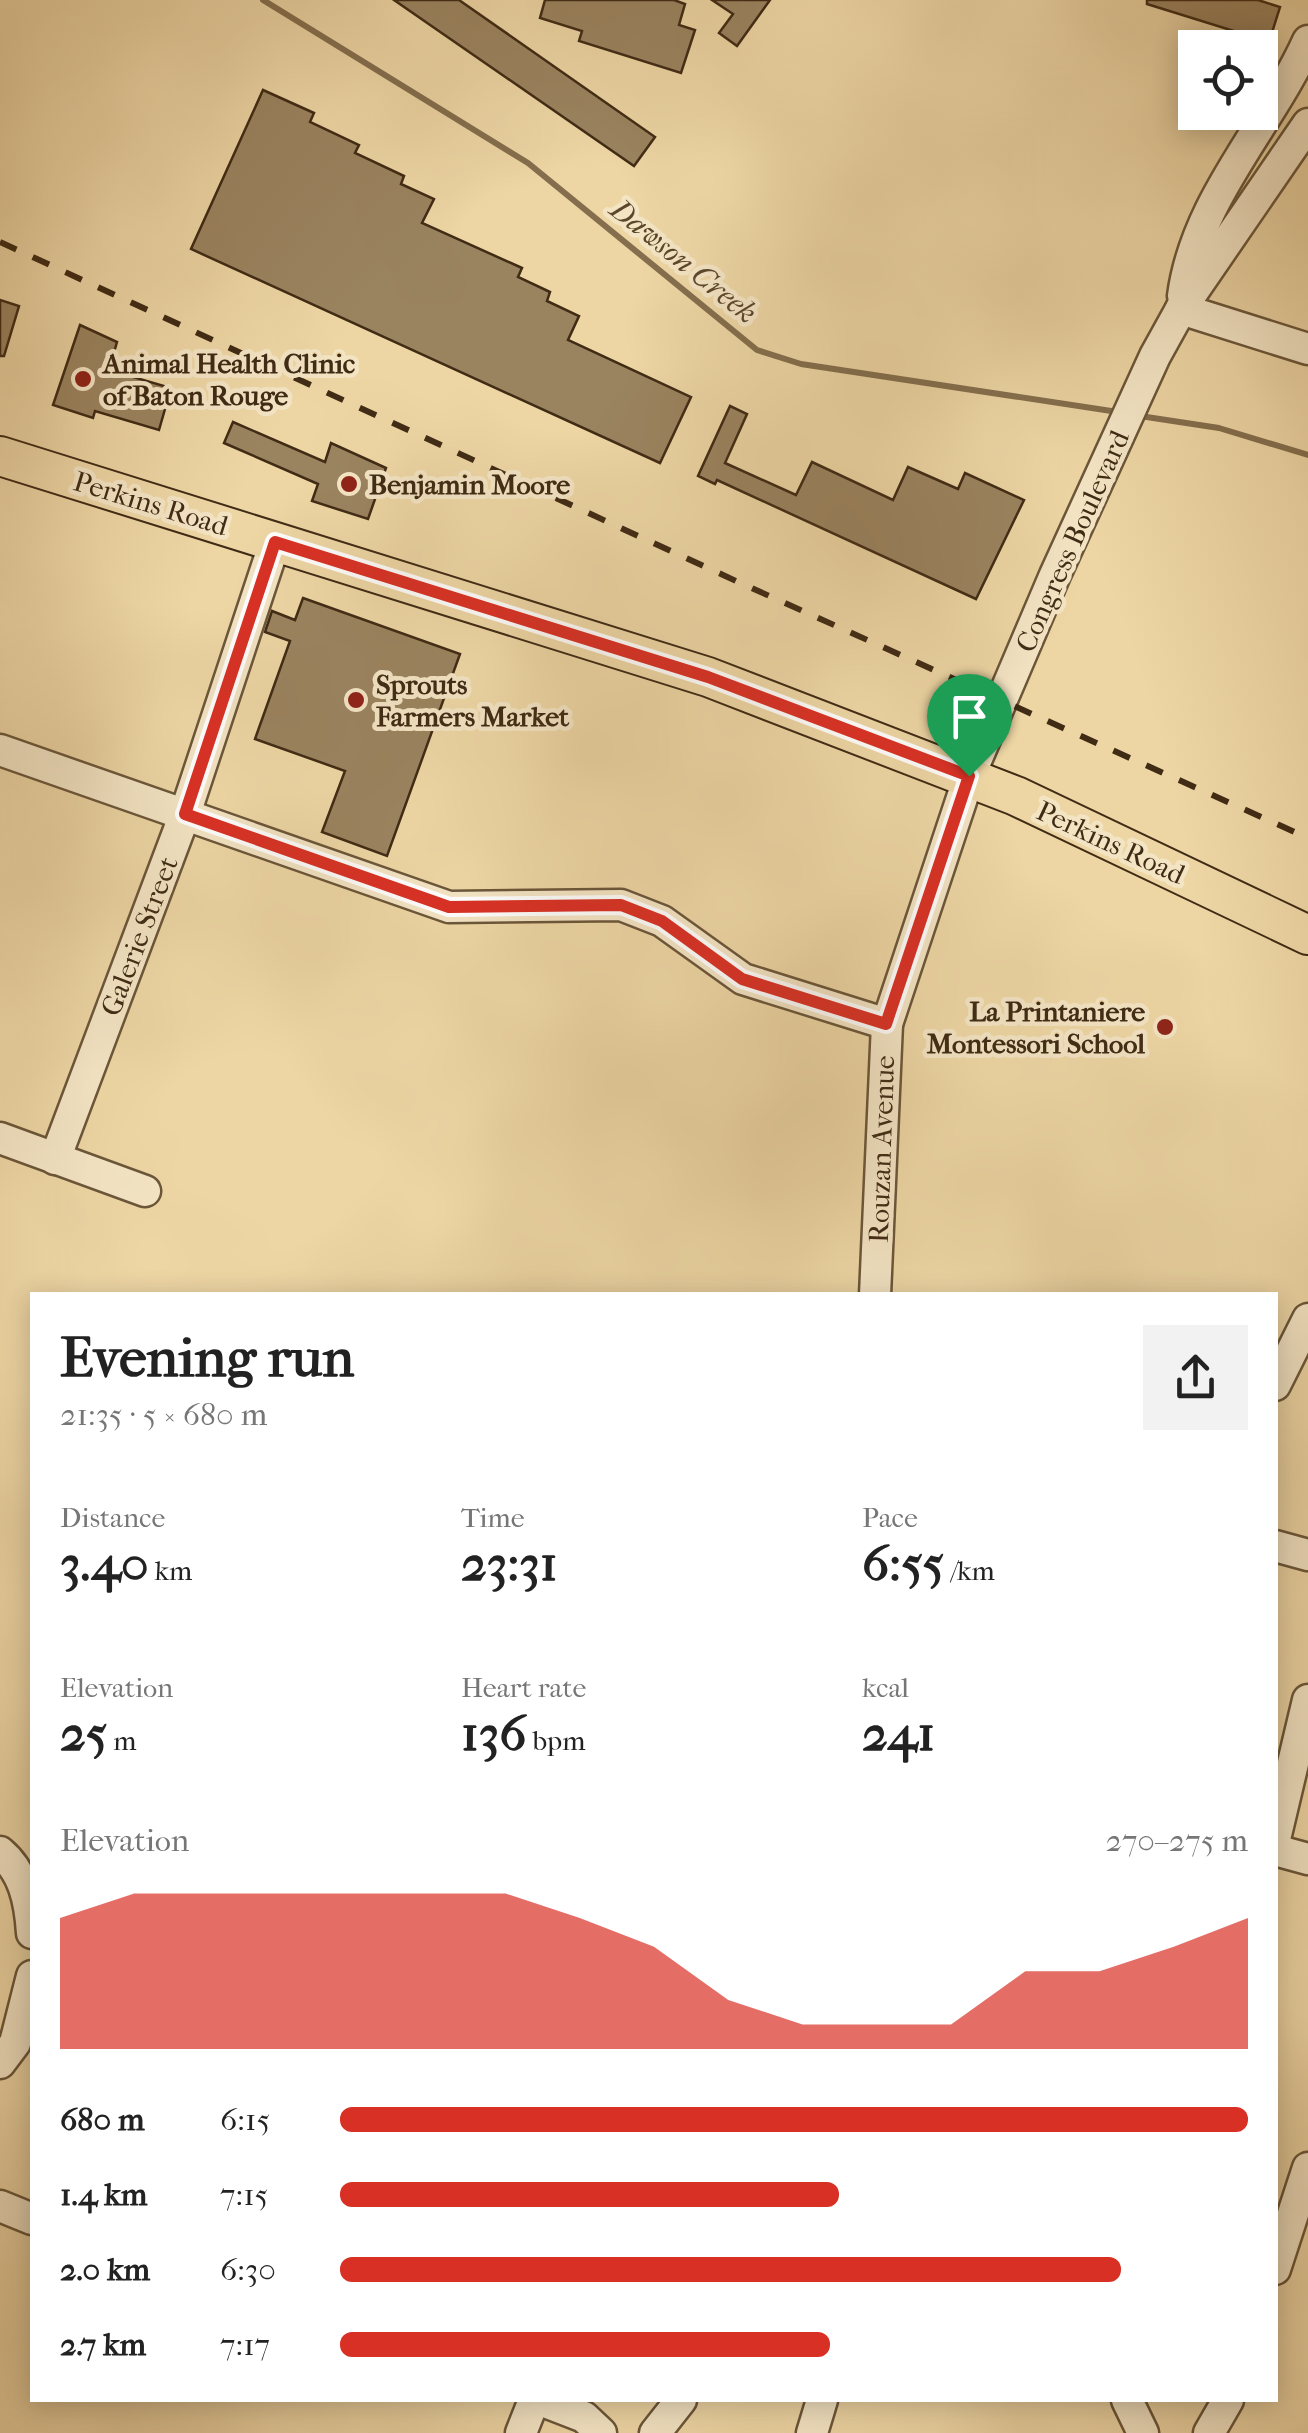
<!DOCTYPE html>
<html lang="en">
<head>
<meta charset="utf-8">
<style>
	:root { --surface:#fff; --page:#f2f2f2; --text:#222; --muted:#767676; --accent:#d93025 }
	body { margin:0; font-family:"IM FELL French Canon",serif; background:var(--page); color:var(--text); height:100vh; display:flex; flex-direction:column; font-size:38px; white-space:nowrap }
	* { box-sizing:border-box; margin:0 }
	p { font-size:32px; color:var(--muted) }
	.icon { flex:none; width:55px; height:55px; fill:none; stroke:currentColor; stroke-width:2; stroke-linecap:round; stroke-linejoin:round }
	.map { position:relative; flex:1; overflow:hidden }
	.sheet { position:absolute; left:30px; top:1292px; width:1248px; height:1110px; display:flex; flex-direction:column; background:var(--surface); border-radius:0px; box-shadow:0 5px 25px #0003 }
	.sheet>* { flex:none }
	.fabs { position:absolute; left:1178px; top:30px; display:grid; gap:20px }
	.fabs a { display:grid; place-items:center; width:100px; height:100px; border-radius:0px; background:var(--surface); box-shadow:0 5px 25px #0003; font-size:50px }
	.pin { position:absolute; display:grid; place-items:center; width:85px; height:85px; color:#fff; margin:-102px -42px; border-radius:50% 50% 50% 0; rotate:-45deg; box-shadow:0 0 10px #0007 }
	.pin .icon { rotate:45deg }
	.round { display:grid; place-items:center; flex:none; width:105px; height:105px; border-radius:0px; background:var(--page) }
	.overview { display:flex; align-items:center; justify-content:space-between; height:170px; padding:0 30px }
	h1 { font-size:55px; font-weight:700; line-height:75px }
	.figures { display:grid; grid-template-columns:repeat(3,1fr); gap:15px; height:170px; padding:10px 30px }
	.figures div { display:grid; align-content:center }
	.figures b { font-size:50px; font-weight:700 }
	.figures small { font-size:28px; font-weight:400 }
	.figures p { font-size:28px }
	.chart { height:280px; padding:20px 30px }
	.chart p { display:flex; justify-content:space-between }
	.chart svg { width:100%; height:180px; margin-top:10px; fill:var(--accent); opacity:.7 }
	ul { padding:0 30px; list-style:none; font-size:32px }
	li { display:grid; grid-template-columns:160px 120px 1fr; align-items:center; height:75px }
	li i { height:25px; border-radius:12px; background:var(--accent) }
	.map>svg:first-child { display:block }
	.lines { fill:none; stroke-linecap:round; stroke-linejoin:round }
	.stream { stroke:#846e4d; stroke-width:6 }
	.building { fill:#9a835f; stroke:#402b15; stroke-width:2.5 }
	.minor-casing { stroke:#6b5639; stroke-width:35 }
	.major-casing { stroke:#402b15; stroke-width:42 }
	.minor { stroke:#f3e4c4; stroke-width:30 }
	.major { stroke:#edd5a4; stroke-width:38 }
	.rail { stroke:#402b15; stroke-width:6; stroke-dasharray:18 18; stroke-linecap:butt }
	.route-casing { stroke:#fff; stroke-width:20 }
	.route { stroke:#d93025; stroke-width:12 }
	.poi-dot { fill:#8f2418; stroke:#f3e4c4; stroke-width:4 }
	.labels { text-anchor:middle; stroke-width:9; stroke-linejoin:round; paint-order:stroke }
	.poi-label { font-size:28px; font-weight:bold; fill:#402b15; stroke:#f3e4c4; text-anchor:start }
	.street-label { font-size:28px; fill:#402b15; stroke:#f3e4c4 }
	.water-label { font-size:30px; font-style:italic; fill:#5c472c; stroke:#f3e4c4 }
</style>
</head>
<body>
<div class="map">
<svg width="1308" height="2433" viewBox="0 0 1308 2433">
	<rect width="100%" height="100%" fill="#edd5a4"/>
	<filter id="stains"><feTurbulence type="fractalNoise" baseFrequency=".002" numOctaves="4"/><feColorMatrix values="0 0 0 0 .2 0 0 0 0 .09 0 0 0 0 .02 0 0 0 .5 -.17"/></filter>
	<radialGradient id="worn" r=".72"><stop offset=".6" stop-color="#630" stop-opacity="0"/><stop offset="1" stop-color="#630" stop-opacity=".3"/></radialGradient>
	<g class="lines">
		<g class="stream">
			<polyline points="263,0 528,163 757,350 801,364 1118,412"/>
			<polyline points="1140,416 1219,428 1308,455"/>
		</g>
	</g>
	<g class="building">
		<polygon points="394,0 459,0 655,137 634,166"/>
		<polygon points="545,0 674,0 685,4 679,25 695,30 681,73 579,41 582,31 540,18"/>
		<polygon points="712,0 770,0 737,46 719,33 733,14"/>
		<polygon points="1147,0 1258,0 1280,7 1269,42 1147,4"/>
		<polygon points="263,90 314,113 310,122 359,145 355,153 404,176 401,184 434,199 422,223 522,268 518,277 550,292 547,301 579,316 568,340 691,397 660,463 191,249"/>
		<polygon points="0,300 19,306 4,356 0,356"/>
		<polygon points="80,325 117,342 109,370 171,388 159,430 95,411 93,418 53,405"/>
		<polygon points="730,406 747,414 725,463 796,495 812,462 893,500 908,467 958,489 965,473 1024,500 976,599 717,480 715,484 698,476"/>
		<polygon points="233,422 325,462 331,443 386,468 368,519 312,501 318,484 224,443"/>
		<polygon points="303,598 460,654 387,856 322,832 345,771 255,739 290,641 265,632 272,611 295,620"/>
	</g>
	<g class="lines">
		<defs>
			<g id="minor">
				<path d="M1183,296C1196,199 1269,127 1308,41"/>
				<polyline points="1181,309 1308,349"/>
				<polyline points="0,750 449,907 621,905 662,921 743,979 887,1024"/>
				<polyline points="0,1138 145,1191"/>
				<polyline points="55,1159 185,814 275,542"/>
				<polyline points="875,1295 887,1024 969,777 1055,575 1155,356 1181,309 1308,124"/>
				<polyline points="1275,1385 1308,1319"/>
				<polyline points="1275,1546 1308,1555"/>
				<polyline points="1275,1839 1308,1700"/>
				<polyline points="1275,1850 1308,1859"/>
				<path d="M0,1852C24,1872 30,1902 32,1933"/>
				<polyline points="0,2063 15,2043 32,1976"/>
				<polyline points="0,2206 32,2219"/>
				<polyline points="1275,2269 1308,2168"/>
				<polyline points="540,2400 584,2417 601,2433"/>
				<polyline points="1127,2400 1143,2433"/>
				<polyline points="521,2433 534,2400"/>
				<polyline points="655,2433 681,2400"/>
				<polyline points="812,2433 822,2400"/>
				<polyline points="1209,2433 1228,2400"/>
			</g>
			<polyline id="major" points="0,456 708,677 1016,796 1308,935"/>
		</defs>
		<use href="#minor" class="minor-casing"/>
		<use href="#major" class="major-casing"/>
		<use href="#minor" class="minor"/>
		<use href="#major" class="major"/>
		<polyline class="rail" points="0,242 736,581 1308,838"/>
	</g>
	<g class="lines">
		<defs>
			<polygon id="route" points="275,542 708,677 969,776 886,1024 742,979 662,921 621,905 449,907 185,814"/>
		</defs>
		<use href="#route" class="route-casing"/>
		<use href="#route" class="route"/>
	</g>
	<g class="poi-dot">
		<circle cx="83" cy="379" r="10"/>
		<circle cx="349" cy="484" r="10"/>
		<circle cx="356" cy="700" r="10"/>
		<circle cx="1165" cy="1027" r="10"/>
	</g>
	<g class="labels">
		<g class="poi-label">
			<text x="103" y="373">Animal Health Clinic<tspan x="103" dy="32">of Baton Rouge</tspan></text>
			<text x="369" y="494">Benjamin Moore</text>
			<text x="376" y="694">Sprouts<tspan x="376" dy="32">Farmers Market</tspan></text>
			<text x="1145" y="1021" text-anchor="end">La Printaniere<tspan x="1145" dy="32">Montessori School</tspan></text>
		</g>
		<g class="street-label">
			<text transform="translate(151 503) rotate(17)" y="10">Perkins Road</text>
			<text transform="translate(1072 541) rotate(-66)" y="10">Congress Boulevard</text>
			<text transform="translate(1111 842) rotate(25)" y="10">Perkins Road</text>
			<text transform="translate(139 936) rotate(-69)" y="10">Galerie Street</text>
			<text transform="translate(881 1149) rotate(-88)" y="10">Rouzan Avenue</text>
		</g>
		<g class="water-label">
			<text transform="translate(684 261) rotate(39)" y="10">Dawson Creek</text>
		</g>
	</g>
	<rect width="100%" height="100%" filter="url(#stains)"/>
	<rect width="100%" height="100%" fill="url(#worn)"/>
</svg>
<div class="fabs">
<a><svg class="icon" aria-label="locate" viewBox="0 0 24 24"><circle cx="12" cy="12" r="6"/><path d="M12 2v4M12 18v4M2 12h4M18 12h4"/></svg></a>
</div>
<div class="pin" style="left:969px;top:776px;background:#1e9e55"><svg class="icon" aria-label="arrive" viewBox="0 0 24 24"><path d="M6 21V4h12l-3 4 3 4H6"/></svg></div>
<section class="sheet">
<div class="overview"><div><h1>Evening run</h1><p>21:35 · 5 × 680 m</p></div><a class="round"><svg class="icon" aria-label="share" viewBox="0 0 24 24"><path d="M12 15V3M7 8l5-5 5 5M5 13v7h14v-7"/></svg></a></div>
<div class="figures">
<div><p>Distance</p><b>3.40<small> km</small></b></div>
<div><p>Time</p><b>23:31</b></div>
<div><p>Pace</p><b>6:55<small> /km</small></b></div>
</div>
<div class="figures">
<div><p>Elevation</p><b>25<small> m</small></b></div>
<div><p>Heart rate</p><b>136<small> bpm</small></b></div>
<div><p>kcal</p><b>241</b></div>
</div>
<div class="chart"><p><span>Elevation</span>270–275 m</p>
<svg viewBox="0 0 160 44" preserveAspectRatio="none"><path d="M0 44V12L10 6L20 6L30 6L40 6L50 6L60 6L70 12L80 19L90 32L100 38L110 38L120 38L130 25L140 25L150 19L160 12V44z"/></svg>
</div>
<ul>
<li><b>680 m</b>6:15<i style="width:100%"></i></li>
<li><b>1.4 km</b>7:15<i style="width:55%"></i></li>
<li><b>2.0 km</b>6:30<i style="width:86%"></i></li>
<li><b>2.7 km</b>7:17<i style="width:54%"></i></li>
</ul>
</section>
</div>
</body>
</html>
